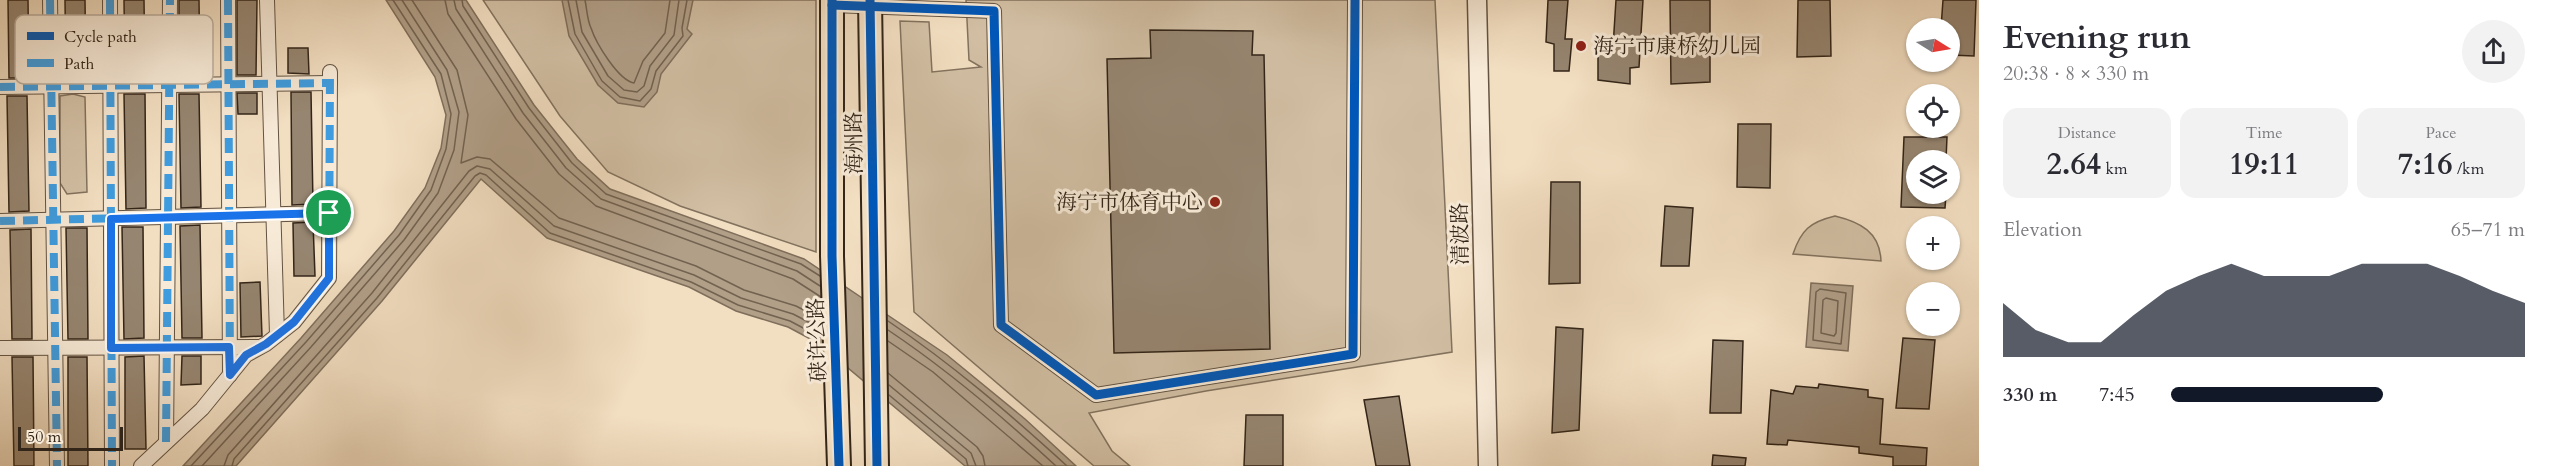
<!DOCTYPE html>
<html lang="en">
<head>
<meta charset="utf-8">
<style>
	:root { --surface:#fff; --page:#f2f2f3; --text:#2b2b33; --muted:#7c7c81; --accent:#111827 }
	body { margin:0; font-family:Cardo,"Noto Serif SC",serif; background:var(--page); color:var(--text); height:100vh; display:flex; flex-direction:column; font-size:22px; white-space:nowrap }
	* { box-sizing:border-box; margin:0 }
	p { font-size:20px; color:var(--muted) }
	.icon { flex:none; width:33px; height:33px; fill:none; stroke:currentColor; stroke-width:2; stroke-linecap:round; stroke-linejoin:round }
	.map { position:relative; flex:1; overflow:hidden }
	.side { display:flex; flex-direction:column; background:var(--surface); width:570px }
	.side>* { flex:none }
	.needle { width:39px; rotate:101deg }
	.controls { position:absolute; left:1906px; top:18px; display:grid; gap:12px }
	.controls a { display:grid; place-items:center; width:54px; height:54px; border-radius:50%; background:var(--surface); box-shadow:0 2px 4px #0004; font-size:30px }
	.scale { position:absolute; left:18px; bottom:15px; width:105px; box-sizing:border-box; padding-left:6px; border:3px solid #332518; border-top:0; font-size:16px; line-height:21px; white-space:nowrap; color:#332518; -webkit-text-stroke:4px #f7ead7; paint-order:stroke }
	.pin { position:absolute; display:grid; place-items:center; width:51px; height:51px; color:#fff; margin:-26px; border:3px solid #fff; border-radius:50%; box-shadow:0 2px 6px #0007 }
	.round { display:grid; place-items:center; flex:none; width:63px; height:63px; border-radius:32px; background:var(--page) }
	.overview { display:flex; align-items:center; justify-content:space-between; height:102px; padding:0 24px }
	h1 { font-size:33px; font-weight:600; line-height:45px }
	.metrics { display:grid; grid-template-columns:repeat(3,1fr); gap:9px; height:102px; padding:6px 24px }
	.metrics div { display:grid; align-content:center; border-radius:15px; background:var(--page); text-align:center }
	.metrics b { font-size:30px; font-weight:600 }
	.metrics small { font-size:16px; font-weight:400 }
	.metrics p { font-size:16px }
	.chart { height:168px; padding:12px 24px }
	.chart p { display:flex; justify-content:space-between }
	.chart svg { width:100%; height:108px; margin-top:6px; fill:var(--accent); opacity:.7 }
	ul { padding:0 24px; list-style:none; font-size:20px }
	li { display:grid; grid-template-columns:96px 72px 1fr; align-items:center; height:45px }
	li i { height:15px; border-radius:8px; background:var(--accent) }
	main { display:flex; flex:1; min-height:0 }
	.map>svg:first-child { display:block }
	.green { fill:#d2bfa4; stroke:#82725e; stroke-width:1.5 }
	.water { fill:#b19f88; stroke:#7f6e5b; stroke-width:1.5 }
	.lines { fill:none; stroke-linecap:round; stroke-linejoin:round }
	.shore { stroke:#726250; stroke-width:1.5 }
	.building { fill:#968570; stroke:#332518; stroke-width:1.5 }
	.minor-casing { stroke:#635342; stroke-width:16 }
	.tertiary-casing { stroke:#635342; stroke-width:21 }
	.primary-casing { stroke:#332518; stroke-width:26 }
	.minor { stroke:#f7ead7; stroke-width:14 }
	.tertiary { stroke:#f7ead7; stroke-width:18 }
	.primary { stroke:#f2dec1; stroke-width:22 }
	.quiet { stroke:#3e9cdf; stroke-width:8; stroke-dasharray:15 8; stroke-linecap:butt }
	.cycleway-casing { stroke:#f7ead7; stroke-width:13 }
	.cycleway { stroke:#0057b8; stroke-width:9 }
	.route-casing { stroke:#fff; stroke-width:12 }
	.route { stroke:#1a73e8; stroke-width:8 }
	.poi-dot { fill:#8f2418; stroke:#f7ead7; stroke-width:2 }
	.labels { text-anchor:middle; stroke-width:6; stroke-linejoin:round; paint-order:stroke }
	.poi-label { font-size:21px; fill:#332518; stroke:#f7ead7; text-anchor:start }
	.street-label { font-size:21px; fill:#332518; stroke:#f7ead7 }
	.key { fill:#f7ead7; stroke:#bcaf9e; stroke-width:1.5 }
	.key-label { font-size:16px; fill:#332518 }
</style>
</head>
<body>
<main>
<div class="map">
<svg width="1979" height="466" viewBox="0 0 1979 466">
	<rect width="100%" height="100%" fill="#f2dec1"/>
	<filter id="stains"><feTurbulence type="fractalNoise" baseFrequency=".00333" numOctaves="4"/><feColorMatrix values="0 0 0 0 .2 0 0 0 0 .09 0 0 0 0 .02 0 0 0 .5 -.17"/></filter>
	<radialGradient id="worn" r=".72"><stop offset=".6" stop-color="#630" stop-opacity="0"/><stop offset="1" stop-color="#630" stop-opacity=".3"/></radialGradient>
	<g class="green">
		<polygon points="483,0 816,0 816,252 680,206 608,172 560,116"/>
		<polygon points="966,0 1435,0 1452,352 1206,391 1089,413 1112,451 1130,466 1094,466 914,312 900,21 929,22 932,72 981,67 969,60"/>
		<polygon points="73,94 85,97 87,192 67,194 60,183 60,96"/>
		<path d="M1835,216C1860,222 1880,232 1881,261L1793,254C1801,230 1810,222 1835,216Z"/>
	</g>
	<g class="water">
		<polygon points="386,0 466,0 534,105 577,159 610,189 804,259 947,355 1025,419 1076,466 965,466 818,343 788,327 736,311 689,287 547,238 481,179 382,301 236,466 183,466 301,338 394,231 425,188 441,148 446,115 435,77"/>
		<polygon points="562,0 693,0 687,29 692,34 661,74 657,92 644,107 618,103 598,85 569,36"/>
		<polygon points="1811,283 1853,286 1848,351 1806,347"/>
	</g>
	<g class="lines">
		<g class="shore">
			<polyline points="412,0 457,70 468,115 461,163 477,157 490,159 559,218 696,266 744,290 796,306 821,319"/>
			<polyline points="445,0 448,14 516,119 559,174 596,206 793,279 821,297"/>
			<polyline points="454,0 456,9 523,113 566,168 601,199 797,271 820,286"/>
			<polyline points="462,0 463,6 529,108 572,163 606,194 801,264 820,276"/>
			<polyline points="568,0 575,34 602,81 620,97 640,101 651,89 656,71 683,36 682,28 687,0"/>
			<polyline points="576,0 582,32 608,76 624,90 637,92 644,86 650,66 674,35 679,0"/>
			<path d="M585,0C587,9 587,20 591,28C596,43 618,80 634,83L643,61L665,33L670,0"/>
			<polygon points="1820,289 1846,293 1841,344 1813,340 1816,292"/>
			<polygon points="1826,298 1838,301 1836,333 1834,336 1821,333 1823,300"/>
			<path d="M888,321C952,364 1010,414 1067,466"/>
			<path d="M888,330C948,370 1003,417 1056,466"/>
			<polyline points="888,341 933,372 1043,466"/>
			<polyline points="888,373 977,447 983,456 985,466"/>
			<polyline points="889,385 971,453 976,466"/>
			<polyline points="889,395 966,459 968,466"/>
			<polyline points="191,466 306,342 399,235 431,190 446,149 451,114 441,74 393,0"/>
			<polyline points="202,466 311,347 404,240 438,193 454,150 459,112 447,70 402,0"/>
			<polyline points="224,466 228,455 372,293 469,171 477,166 490,169 554,226 694,275 741,298 793,314 822,329"/>
			<polyline points="232,466 234,459 377,298 475,176 480,173 486,175 550,233 691,282 738,305 790,321 822,338"/>
		</g>
	</g>
	<g class="building">
		<polygon points="8,0 28,0 29,78 9,78"/>
		<polygon points="65,0 85,0 86,77 66,77"/>
		<polygon points="124,0 144,0 145,76 125,76"/>
		<polygon points="179,0 199,0 200,76 179,76"/>
		<polygon points="237,0 257,0 256,75 237,75"/>
		<polygon points="1548,0 1568,0 1565,39 1572,39 1569,71 1554,71 1554,44 1546,42"/>
		<polygon points="1616,0 1643,0 1639,67 1630,68 1630,84 1598,80 1598,46 1613,47"/>
		<polygon points="1670,0 1710,0 1710,82 1671,84"/>
		<polygon points="1798,0 1830,0 1831,56 1797,57"/>
		<polygon points="1943,0 1976,0 1974,56 1950,55 1950,28 1941,28"/>
		<polygon points="1150,30 1253,31 1252,55 1264,55 1270,349 1114,353 1107,59 1151,58"/>
		<polygon points="288,48 308,48 309,74 288,73"/>
		<polygon points="291,92 311,92 313,204 292,205"/>
		<polygon points="237,93 257,93 257,114 238,114"/>
		<polygon points="124,94 145,94 146,208 126,209"/>
		<polygon points="179,94 199,94 201,207 181,208"/>
		<polygon points="7,96 27,96 29,211 9,212"/>
		<polygon points="1738,124 1771,124 1770,188 1737,187"/>
		<polygon points="1904,137 1947,137 1946,160 1917,160 1917,194 1946,194 1945,208 1901,207"/>
		<polygon points="1551,182 1580,182 1580,283 1549,284"/>
		<polygon points="1665,206 1693,208 1689,266 1661,266"/>
		<polygon points="313,222 315,276 294,276 293,223"/>
		<polygon points="200,225 202,338 182,338 180,226"/>
		<polygon points="122,227 143,227 144,338 124,339"/>
		<polygon points="66,228 87,228 88,339 68,339"/>
		<polygon points="31,229 32,339 12,339 10,230"/>
		<polygon points="260,282 262,336 241,337 240,283"/>
		<polygon points="1556,327 1583,329 1579,430 1552,433"/>
		<polygon points="1903,338 1935,340 1929,409 1896,408"/>
		<polygon points="1713,340 1743,341 1741,413 1710,413"/>
		<polygon points="144,356 146,449 125,449 125,357"/>
		<polygon points="182,356 201,356 201,384 181,385"/>
		<polygon points="12,357 33,357 34,466 14,466"/>
		<polygon points="68,357 87,357 88,466 68,466"/>
		<polygon points="1819,384 1868,390 1868,397 1883,399 1880,444 1927,448 1926,466 1893,466 1893,457 1859,453 1859,447 1788,440 1787,445 1767,444 1771,390 1793,394 1796,386 1818,388"/>
		<polygon points="1399,396 1410,466 1376,466 1364,400"/>
		<polygon points="1246,415 1283,415 1283,466 1244,466"/>
		<polygon points="1713,455 1746,458 1745,466 1712,466"/>
	</g>
	<g class="lines">
		<defs>
			<g id="minor">
				<polyline points="50,0 57,466"/>
				<polyline points="110,0 112,466"/>
				<polyline points="228,0 230,375"/>
				<polyline points="267,0 277,335"/>
				<polyline points="832,5 994,11 1001,325 1096,395 1353,354 1355,0"/>
				<polyline points="0,87 330,83"/>
				<polyline points="0,221 329,213"/>
				<polyline points="0,348 259,347"/>
				<polyline points="166,442 170,0"/>
				<polyline points="141,466 202,409 246,355 266,344 294,322 329,278 330,72"/>
			</g>
			<polyline id="tertiary" points="1477,0 1488,466"/>
			<g id="primary">
				<polyline points="832,0 832,256 839,466"/>
				<polyline points="870,0 877,466"/>
			</g>
		</defs>
		<use href="#minor" class="minor-casing"/>
		<use href="#tertiary" class="tertiary-casing"/>
		<use href="#primary" class="primary-casing"/>
		<use href="#minor" class="minor"/>
		<use href="#tertiary" class="tertiary"/>
		<use href="#primary" class="primary"/>
		<g class="quiet">
			<polyline points="50,0 57,466"/>
			<polyline points="110,0 112,466"/>
			<polyline points="228,0 230,375"/>
			<polyline points="0,87 330,83"/>
			<polyline points="0,221 329,213"/>
			<polyline points="329,278 330,72"/>
			<polyline points="166,442 170,0"/>
		</g>
		<defs>
			<g id="cycleway">
				<polyline points="832,0 832,256 839,466"/>
				<polyline points="870,0 877,466"/>
				<polyline points="832,5 994,11 1001,325 1096,395 1353,354 1355,0"/>
			</g>
		</defs>
		<use href="#cycleway" class="cycleway-casing"/>
		<use href="#cycleway" class="cycleway"/>
	</g>
	<g class="lines">
		<defs>
			<polygon id="route" points="329,213 329,278 294,322 266,344 246,355 230,375 229,347 111,348 111,219"/>
		</defs>
		<use href="#route" class="route-casing"/>
		<use href="#route" class="route"/>
	</g>
	<g class="poi-dot">
		<circle cx="1581" cy="46" r="6"/>
		<circle cx="1215" cy="202" r="6"/>
	</g>
	<g class="labels">
		<g class="poi-label">
			<text x="1593" y="53">海宁市康桥幼儿园</text>
			<text x="1203" y="209" text-anchor="end">海宁市体育中心</text>
		</g>
		<g class="street-label">
			<text transform="translate(854 143) rotate(-91)" y="7">海州路</text>
			<text transform="translate(1460 234) rotate(-91)" y="7">清波路</text>
			<text transform="translate(817 340) rotate(-92)" y="7">硖许公路</text>
		</g>
	</g>
	<rect x="15" y="15" width="198" height="69" rx="9" class="key"/>
	<rect x="27" y="32" width="27" height="8" fill="#0057b8"/>
	<rect x="27" y="59" width="27" height="8" fill="#3e9cdf"/>
	<g class="key-label">
		<text x="64" y="42">Cycle path</text>
		<text x="64" y="69">Path</text>
	</g>
	<rect width="100%" height="100%" filter="url(#stains)"/>
	<rect width="100%" height="100%" fill="url(#worn)"/>
</svg>
<div class="controls">
<a><svg class="needle" viewBox="-14 -14 28 28"><path d="M0-13l5 13h-10z" fill="#e53935"/><path d="M0 13l5-13h-10z" fill="#7c7c81"/></svg></a>
<a><svg class="icon" aria-label="locate" viewBox="0 0 24 24"><circle cx="12" cy="12" r="6"/><path d="M12 2v4M12 18v4M2 12h4M18 12h4"/></svg></a>
<a><svg class="icon" aria-label="layers" viewBox="0 0 24 24"><path d="M12 4l9 5-9 5-9-5zM3 14l9 5 9-5"/></svg></a>
<a>+</a>
<a>−</a>
</div>
<div class="scale">50 m</div>
<div class="pin" style="left:329px;top:213px;background:#1e9e55"><svg class="icon" aria-label="arrive" viewBox="0 0 24 24"><path d="M6 21V4h12l-3 4 3 4H6"/></svg></div>
</div>
<section class="side">
<div class="overview"><div><h1>Evening run</h1><p>20:38 · 8 × 330 m</p></div><a class="round"><svg class="icon" aria-label="share" viewBox="0 0 24 24"><path d="M12 15V3M7 8l5-5 5 5M5 13v7h14v-7"/></svg></a></div>
<div class="metrics">
<div><p>Distance</p><b>2.64<small> km</small></b></div>
<div><p>Time</p><b>19:11</b></div>
<div><p>Pace</p><b>7:16<small> /km</small></b></div>
</div>
<div class="chart"><p><span>Elevation</span>65–71 m</p>
<svg viewBox="0 0 160 44" preserveAspectRatio="none"><path d="M0 44V22L10 33L20 38L30 38L40 27L50 17L60 11L70 6L80 11L90 11L100 11L110 6L120 6L130 6L140 11L150 17L160 22V44z"/></svg>
</div>
<ul>
<li><b>330 m</b>7:45<i style="width:60%"></i></li>
</ul>
</section>
</main>
</body>
</html>
